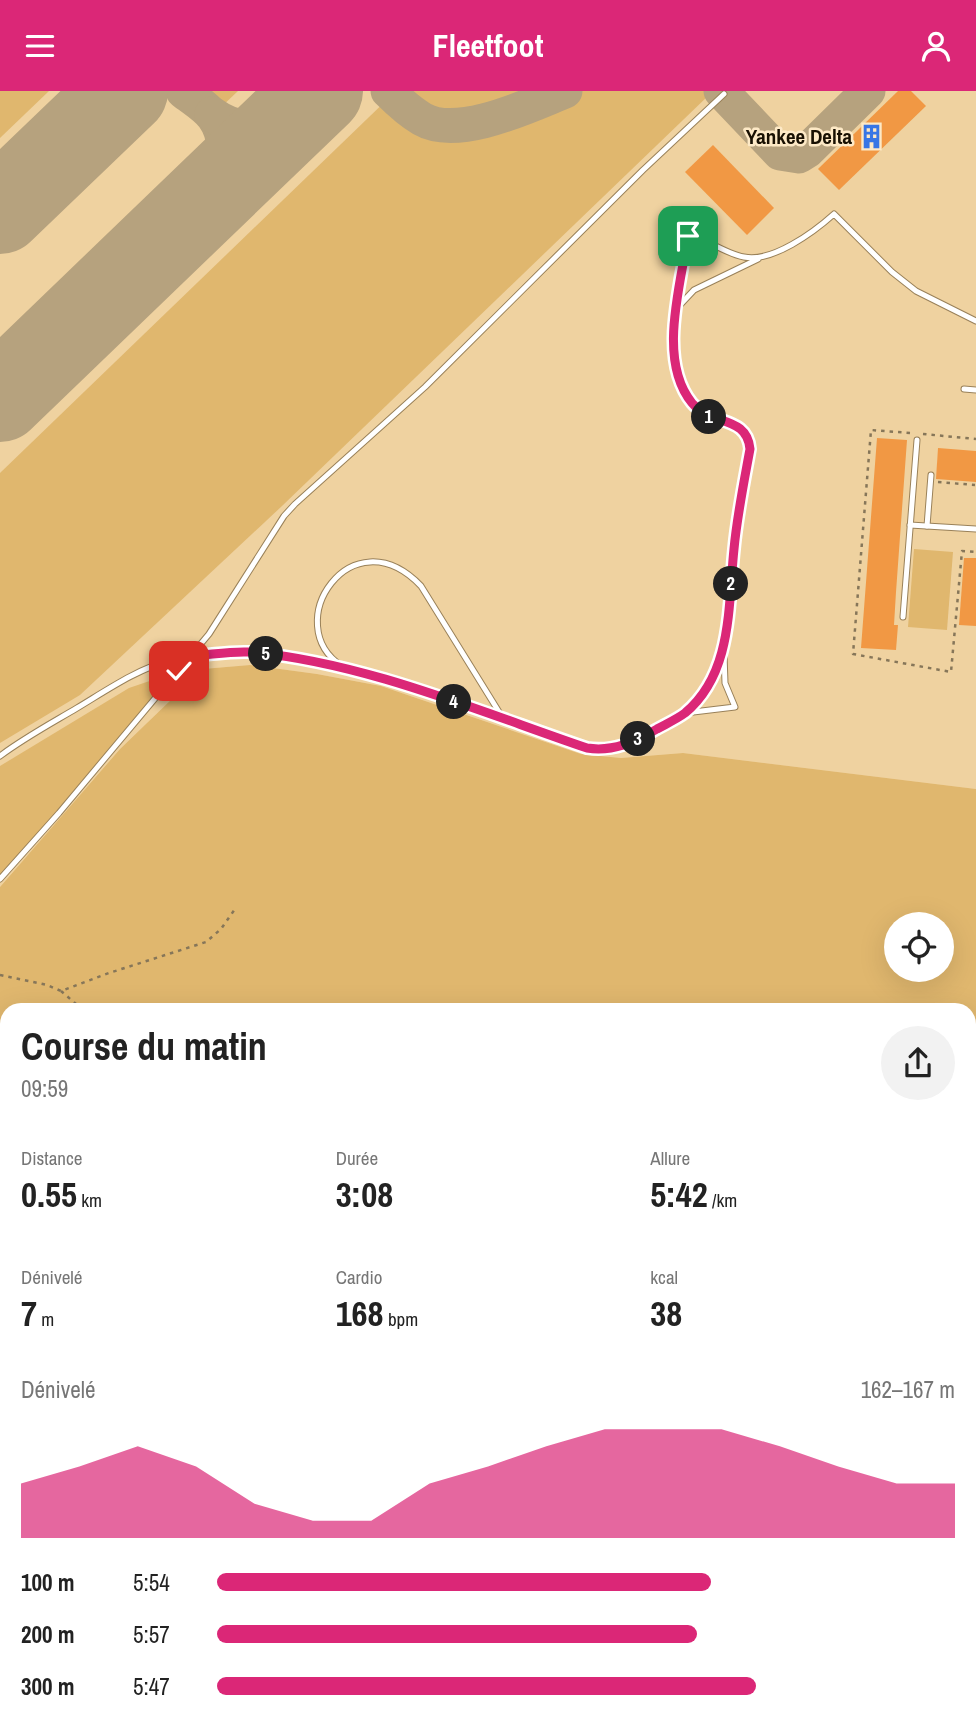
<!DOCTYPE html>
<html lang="fr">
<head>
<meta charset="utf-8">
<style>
	:root { --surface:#fff; --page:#f2f2f2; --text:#222; --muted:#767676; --accent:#db2777 }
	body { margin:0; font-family:"Archivo Narrow",sans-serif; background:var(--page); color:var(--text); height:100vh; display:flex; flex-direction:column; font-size:26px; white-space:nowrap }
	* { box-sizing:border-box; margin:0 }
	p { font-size:23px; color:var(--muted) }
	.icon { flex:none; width:38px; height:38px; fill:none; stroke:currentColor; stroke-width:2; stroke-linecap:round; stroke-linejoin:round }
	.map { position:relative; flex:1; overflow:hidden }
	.details { position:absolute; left:0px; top:912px; width:976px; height:726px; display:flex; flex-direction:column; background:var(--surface); border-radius:21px 21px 0 0; box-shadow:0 7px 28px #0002 }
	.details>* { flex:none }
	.fabs { position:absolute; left:884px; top:821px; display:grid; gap:14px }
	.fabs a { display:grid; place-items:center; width:70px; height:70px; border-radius:50%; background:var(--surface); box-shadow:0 7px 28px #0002; font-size:35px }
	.pin { position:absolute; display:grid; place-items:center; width:60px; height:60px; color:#fff; margin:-30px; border-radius:14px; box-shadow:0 4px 10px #0006 }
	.km { position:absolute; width:35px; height:35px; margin:-18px; border-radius:50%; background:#222; color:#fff; font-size:19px; line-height:35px; text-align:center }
	.round { display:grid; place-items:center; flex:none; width:74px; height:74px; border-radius:37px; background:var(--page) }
	.headline { display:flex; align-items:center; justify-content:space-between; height:119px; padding:0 21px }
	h1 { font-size:38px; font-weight:700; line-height:52px }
	.metrics { display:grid; grid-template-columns:repeat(3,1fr); gap:10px; height:119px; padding:7px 21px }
	.metrics div { display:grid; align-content:center }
	.metrics b { font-size:35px; font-weight:700 }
	.metrics small { font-size:19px; font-weight:400 }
	.metrics p { font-size:19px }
	.chart { height:196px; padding:14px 21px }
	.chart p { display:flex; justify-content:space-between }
	.chart svg { width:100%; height:126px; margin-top:7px; fill:var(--accent); opacity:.7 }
	ul { padding:0 21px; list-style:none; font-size:23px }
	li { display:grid; grid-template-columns:112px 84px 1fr; align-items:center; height:52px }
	li i { height:18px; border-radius:9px; background:var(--accent) }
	header { display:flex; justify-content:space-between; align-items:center; height:91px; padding:0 21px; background:var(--accent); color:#fff; font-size:32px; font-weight:700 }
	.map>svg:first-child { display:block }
	.built { fill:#efd2a0 }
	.green { fill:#e0b76e; fill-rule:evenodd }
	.water { fill:#6295ee }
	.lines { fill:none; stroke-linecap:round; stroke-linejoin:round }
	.taxiway { stroke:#b6a27e; stroke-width:35 }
	.runway { stroke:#b6a27e; stroke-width:88 }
	.building { fill:#f19844 }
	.lane-casing { stroke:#998159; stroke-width:7 }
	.path { stroke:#867659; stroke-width:2.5; stroke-dasharray:3.5 5; stroke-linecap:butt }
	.lane { stroke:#fff; stroke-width:5 }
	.route-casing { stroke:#fff; stroke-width:14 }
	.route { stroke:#db2777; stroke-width:9 }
	.labels { text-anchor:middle; stroke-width:5; stroke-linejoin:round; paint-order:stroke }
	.poi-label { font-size:21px; font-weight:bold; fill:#181002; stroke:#fde9c6; text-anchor:end }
</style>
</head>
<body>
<header><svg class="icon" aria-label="menu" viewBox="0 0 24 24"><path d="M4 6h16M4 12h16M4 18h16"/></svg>Fleetfoot<svg class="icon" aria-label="person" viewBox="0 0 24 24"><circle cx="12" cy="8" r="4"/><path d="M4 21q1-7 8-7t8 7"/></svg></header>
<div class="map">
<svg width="976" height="1637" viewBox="0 0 976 1637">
	<rect width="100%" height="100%" fill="#f4dbb0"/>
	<polygon class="built" points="0,0 976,0 976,698 683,662 621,667 581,663 381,595 317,583 250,574 203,578 120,658 0,796"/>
	<g class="green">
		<polygon points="0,0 49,0 0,47"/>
		<polygon points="198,0 238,0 219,18"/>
		<polygon points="396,0 707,0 709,4 282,415 80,604 0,652 0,382"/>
		<polygon points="914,458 953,461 947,539 908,536"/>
		<path d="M250,574L317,583L381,595L581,663L621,667L683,662L976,698V1637H0V796L120,658L203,578ZM896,833H942V878H896ZM7,919H970V1631H7Z"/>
		<polygon points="179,580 0,788 0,675 129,597"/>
	</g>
	<polygon class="water" points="573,1631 629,1631 628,1637 578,1637"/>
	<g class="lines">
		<g class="taxiway">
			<path d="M183,0C193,8 205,15 213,25C232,51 224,83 208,107"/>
			<path d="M388,0C398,10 410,21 422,28C458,49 530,14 565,0"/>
			<polyline points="721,0 780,62 799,65 807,60 868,0"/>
			<path d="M212,23C238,42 260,39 289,29"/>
		</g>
		<g class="runway">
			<polyline points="0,119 124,0"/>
			<polyline points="0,307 319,0"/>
		</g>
	</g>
	<g class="building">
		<polygon points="898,0 911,0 926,15 839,99 818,78"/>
		<polygon points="713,54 774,117 747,144 685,81"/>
		<polygon points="877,347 907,349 896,501 894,534 898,534 896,559 861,557"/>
		<polygon points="938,357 976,360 976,391 936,388"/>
		<polygon points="964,467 976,467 976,535 959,534"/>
	</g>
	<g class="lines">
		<defs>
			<g id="lane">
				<polyline points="678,216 694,199 758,168"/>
				<polyline points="964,298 976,299"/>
				<polyline points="910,434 976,438"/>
				<polyline points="927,435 931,384"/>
				<polyline points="903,526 917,349"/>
				<path d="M342,575C278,534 351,422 421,495L504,629"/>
				<path d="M685,622C737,564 725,525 734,455C738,422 744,390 750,358C747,324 711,335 692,312C657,269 681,193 688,145L694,144C710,151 727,163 744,166C772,172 814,141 834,123L892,181L916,200L976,230"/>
				<path d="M0,665C24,647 50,633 77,617C107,599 137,578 171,569C241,552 308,568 375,587C447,606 517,633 587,657H614L649,643L685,622L735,616L725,592L724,563"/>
				<polyline points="0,788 59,722 209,543 284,425 295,413 425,296 643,79 724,3"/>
			</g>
		</defs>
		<use href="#lane" class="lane-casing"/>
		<g class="path">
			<polyline points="910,342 871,339 853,563 951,581 962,460 976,461"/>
			<polyline points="923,343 976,348"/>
			<polyline points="938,391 975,394"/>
			<polyline points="0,884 47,894 61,900 109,882 206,851 221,838 235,818"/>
			<polyline points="61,900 76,913 93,919"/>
			<polyline points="970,1204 976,1205"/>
			<polyline points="0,1250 7,1260"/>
			<polyline points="198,1631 199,1637"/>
		</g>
		<use href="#lane" class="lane"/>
	</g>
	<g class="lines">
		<defs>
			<path id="route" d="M179,580L191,565C210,564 230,560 249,561C361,570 481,621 587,657C613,661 635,651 657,638C666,633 677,628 685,622C733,582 728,514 734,458C737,425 744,391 750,358C747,324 711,335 692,312C657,269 681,193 688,145"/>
		</defs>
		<use href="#route" class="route-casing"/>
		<use href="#route" class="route"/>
	</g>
	<defs>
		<symbol id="building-bare" viewBox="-9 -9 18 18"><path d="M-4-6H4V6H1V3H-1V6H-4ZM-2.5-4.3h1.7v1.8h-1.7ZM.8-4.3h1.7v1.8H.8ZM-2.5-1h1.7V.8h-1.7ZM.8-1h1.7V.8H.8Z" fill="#3876e5" stroke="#fde9c6" stroke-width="2.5" paint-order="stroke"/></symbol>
	</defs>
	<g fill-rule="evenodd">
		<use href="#building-bare" x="854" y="28" width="35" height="35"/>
	</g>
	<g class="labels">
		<g class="poi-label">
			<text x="852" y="53">Yankee Delta</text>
		</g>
	</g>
</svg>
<div class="fabs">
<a><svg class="icon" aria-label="locate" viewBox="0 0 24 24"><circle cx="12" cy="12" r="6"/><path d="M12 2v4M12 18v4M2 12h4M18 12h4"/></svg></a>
</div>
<div class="pin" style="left:688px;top:145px;background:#1e9e55"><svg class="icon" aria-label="arrive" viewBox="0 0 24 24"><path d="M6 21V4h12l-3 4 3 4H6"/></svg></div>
<div class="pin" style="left:179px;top:580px;background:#d93025"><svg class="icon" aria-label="check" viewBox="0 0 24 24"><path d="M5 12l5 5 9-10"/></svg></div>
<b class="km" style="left:709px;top:326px">1</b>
<b class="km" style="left:731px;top:493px">2</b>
<b class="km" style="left:638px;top:648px">3</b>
<b class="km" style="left:454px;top:611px">4</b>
<b class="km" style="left:266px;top:563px">5</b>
<section class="details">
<div class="headline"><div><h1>Course du matin</h1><p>09:59</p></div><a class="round"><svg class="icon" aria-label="share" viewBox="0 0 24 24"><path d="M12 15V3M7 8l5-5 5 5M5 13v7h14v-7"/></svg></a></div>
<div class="metrics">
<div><p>Distance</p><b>0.55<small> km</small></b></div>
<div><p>Durée</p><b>3:08</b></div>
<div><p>Allure</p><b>5:42<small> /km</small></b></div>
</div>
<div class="metrics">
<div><p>Dénivelé</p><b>7<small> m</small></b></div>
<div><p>Cardio</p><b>168<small> bpm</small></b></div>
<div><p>kcal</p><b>38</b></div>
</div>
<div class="chart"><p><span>Dénivelé</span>162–167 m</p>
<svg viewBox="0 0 160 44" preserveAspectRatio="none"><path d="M0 44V25L10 19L20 12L30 19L40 32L50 38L60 38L70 25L80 19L90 12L100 6L110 6L120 6L130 12L140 19L150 25L160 25V44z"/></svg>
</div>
<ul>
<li><b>100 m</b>5:54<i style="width:67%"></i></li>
<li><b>200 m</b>5:57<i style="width:65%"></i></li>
<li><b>300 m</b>5:47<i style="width:73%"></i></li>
</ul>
</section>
</div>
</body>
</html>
